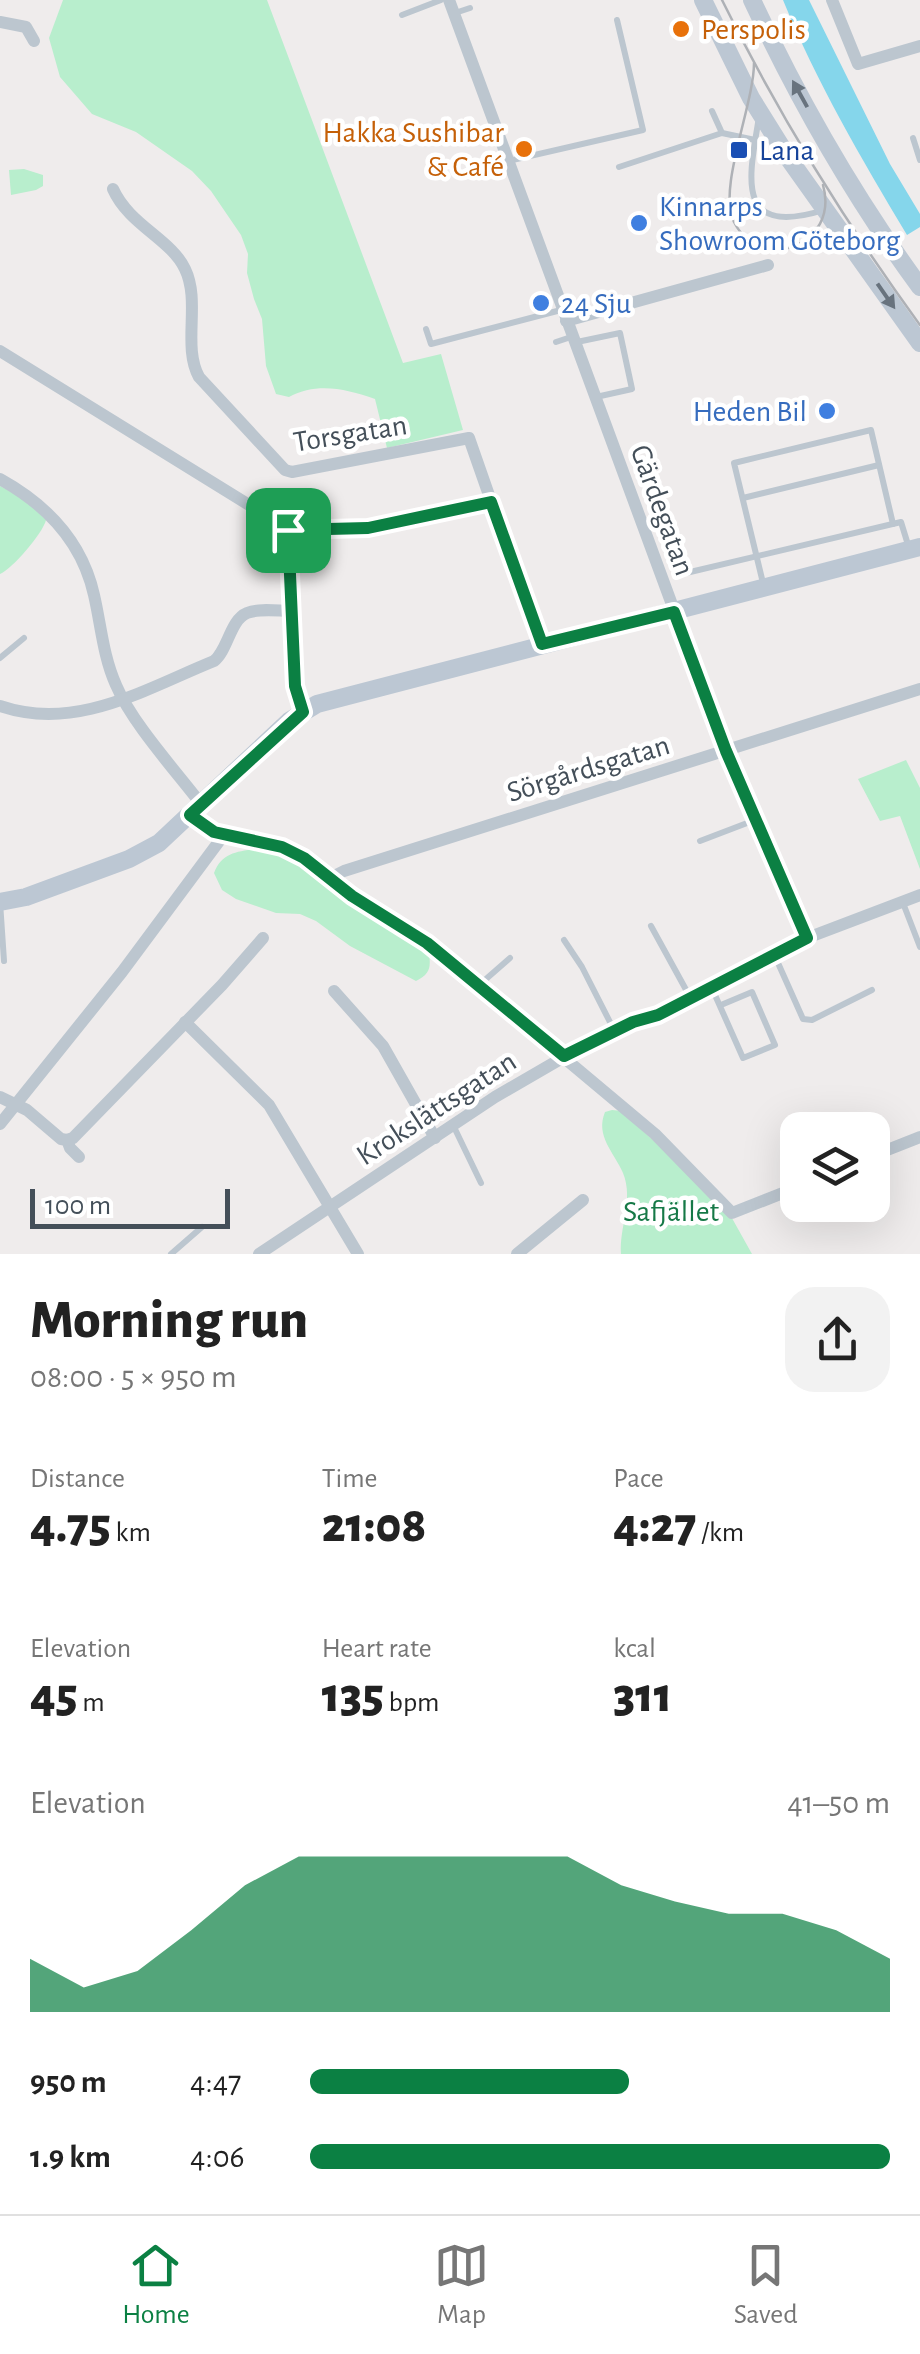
<!DOCTYPE html>
<html lang="en">
<head>
<meta charset="utf-8">
<style>
	:root { --surface:#fff; --page:#f2f2f2; --text:#222; --muted:#767676; --line:#e0e0e0; --accent:#0b8043 }
	body { margin:0; font-family:"Alegreya Sans",sans-serif; background:var(--page); color:var(--text); height:100vh; display:flex; flex-direction:column; font-size:38px; white-space:nowrap }
	* { box-sizing:border-box; margin:0 }
	p { font-size:32px; color:var(--muted) }
	.icon { flex:none; width:55px; height:55px; fill:none; stroke:currentColor; stroke-width:2; stroke-linecap:round; stroke-linejoin:round }
	.map { position:relative; height:1254px; overflow:hidden }
	.sheet { display:flex; flex-direction:column; background:var(--surface); flex:1 }
	.sheet>* { flex:none }
	.buttons { position:absolute; left:780px; top:1112px; display:grid; gap:20px }
	.buttons a { display:grid; place-items:center; width:110px; height:110px; border-radius:20px; background:var(--surface); box-shadow:0 10px 40px #0002; font-size:50px }
	.scale { position:absolute; left:30px; bottom:25px; width:200px; box-sizing:border-box; padding-left:10px; border:5px solid #444f59; border-top:0; font-size:28px; line-height:35px; white-space:nowrap; color:#444f59; -webkit-text-stroke:8px #fff; paint-order:stroke }
	.pin { position:absolute; display:grid; place-items:center; width:85px; height:85px; color:#fff; margin:-42px; border-radius:20px; box-shadow:0 5px 15px #0006 }
	.round { display:grid; place-items:center; flex:none; width:105px; height:105px; border-radius:30px; background:var(--page) }
	.overview { display:flex; align-items:center; justify-content:space-between; height:170px; padding:0 30px }
	h1 { font-size:55px; font-weight:800; line-height:75px }
	.metrics { display:grid; grid-template-columns:repeat(3,1fr); gap:15px; height:170px; padding:10px 30px }
	.metrics div { display:grid; align-content:center }
	.metrics b { font-size:50px; font-weight:800 }
	.metrics small { font-size:28px; font-weight:400 }
	.metrics p { font-size:28px }
	.chart { height:280px; padding:20px 30px }
	.chart p { display:flex; justify-content:space-between }
	.chart svg { width:100%; height:180px; margin-top:10px; fill:var(--accent); opacity:.7 }
	ul { padding:0 30px; list-style:none; font-size:32px }
	li { display:grid; grid-template-columns:160px 120px 1fr; align-items:center; height:75px }
	li i { height:25px; border-radius:12px; background:var(--accent) }
	.tab-bar { display:flex; justify-content:space-around; align-items:center; height:140px; border-top:2px solid var(--line); background:var(--surface); font-size:28px; color:var(--muted) }
	.tab-bar a { display:grid; justify-items:center; gap:5px }
	.tab-bar .current { color:var(--accent) }
	.map>svg:first-child { display:block }
	.green { fill:#b8eecd }
	.water { fill:#85d6eb }
	.lines { fill:none; stroke-linecap:round; stroke-linejoin:round }
	.lane { stroke:#bcc6cf; stroke-width:6 }
	.street { stroke:#bcc6cf; stroke-width:12 }
	.secondary { stroke:#bcc7d3; stroke-width:18 }
	.tram { stroke:#aeb1b6; stroke-width:2.5 }
	.oneway { fill:#68737e }
	.route-casing { stroke:#fff; stroke-width:20 }
	.route { stroke:#0b8043; stroke-width:12 }
	.food-dot { fill:#e8710a; stroke:#fff; stroke-width:4 }
	.transit-dot { fill:#1a4fb4; stroke:#fff; stroke-width:4 }
	.shop-dot { fill:#3f7fe0; stroke:#fff; stroke-width:4 }
	.labels { text-anchor:middle; stroke-width:9; stroke-linejoin:round; paint-order:stroke }
	.food-label { font-size:30px; fill:#c56008; stroke:#fff; text-anchor:start }
	.transit-label { font-size:30px; fill:#164399; stroke:#fff; text-anchor:start }
	.shop-label { font-size:30px; fill:#366cbe; stroke:#fff; text-anchor:start }
	.street-label { font-size:30px; fill:#444f59; stroke:#fff }
	.park-label { font-size:30px; fill:#167947; stroke:#fff }
</style>
</head>
<body>
<div class="map">
<svg width="920" height="1254" viewBox="0 0 920 1254">
	<rect width="100%" height="100%" fill="#efecec"/>
	<g class="green">
		<path d="M63,0H267L403,363L441,354L463,430L387,448L375,399C346,389 317,382 289,397L276,394L266,366L262,319L254,299L247,273L248,254L241,235L211,191L192,171L136,132L92,114L60,77L49,38Z"/>
		<polygon points="24,169 43,175 43,186 36,190 11,195 9,170"/>
		<path d="M0,486L28,501L46,520C43,533 12,569 0,574Z"/>
		<polygon points="906,760 920,788 920,869 900,816 880,821 858,779"/>
		<path d="M255,849C305,853 377,916 419,946L429,953C431,968 430,974 416,981L350,946L316,921L300,914L276,913L236,899L222,890L214,873C222,853 235,852 255,849Z"/>
		<path d="M612,1110L622,1111L728,1211L752,1254H621C619,1227 634,1200 623,1173C614,1152 595,1136 605,1112Z"/>
	</g>
	<path class="water" d="M783,0H809L890,164L920,214V227L907,235C861,158 817,83 783,0Z"/>
	<g class="lines">
		<g class="lane">
			<polyline points="455,13 470,8"/>
			<polyline points="402,15 441,0"/>
			<polyline points="712,111 722,133"/>
			<path d="M759,117C749,178 734,238 824,210"/>
			<polyline points="913,138 920,160"/>
			<polyline points="508,161 643,130 617,20"/>
			<polyline points="619,167 722,133 755,140"/>
			<polyline points="426,329 431,344 561,310"/>
			<polyline points="556,342 571,337"/>
			<polyline points="577,342 620,333 632,389 596,397"/>
			<polyline points="743,498 879,465"/>
			<polyline points="686,573 901,522 909,548"/>
			<polyline points="763,583 734,463 871,430 893,524"/>
			<polyline points="0,658 24,638"/>
			<polyline points="700,841 755,820"/>
			<polyline points="0,902 4,961"/>
			<polyline points="903,903 920,947"/>
			<polyline points="651,926 690,997"/>
			<polyline points="564,940 582,967 614,1030"/>
			<polyline points="774,954 803,1019 812,1020 872,990"/>
			<polyline points="478,986 510,958"/>
			<polyline points="711,986 743,1058 775,1045 752,992 721,1005"/>
			<polyline points="454,1127 481,1183"/>
			<polyline points="171,1254 202,1227"/>
		</g>
		<g class="street">
			<polyline points="449,0 726,751 807,938"/>
			<polyline points="832,0 858,64 920,46"/>
			<polyline points="0,22 26,27 34,41"/>
			<path d="M113,189C129,225 171,239 185,269C201,302 182,346 199,377L285,470L292,472L469,438L541,644"/>
			<polyline points="566,321 768,265"/>
			<polyline points="0,351 288,529 382,526 491,503"/>
			<path d="M0,479C47,505 82,541 94,595C101,625 103,656 116,685C132,723 175,770 201,804"/>
			<polyline points="288,529 295,685 303,711"/>
			<path d="M0,706C76,732 145,689 214,661C228,650 230,620 247,613C260,608 278,611 291,611"/>
			<polyline points="190,815 205,828 223,836 291,851 352,896 427,943 655,1134 732,1213 798,1187"/>
			<polyline points="330,878 344,871 920,689"/>
			<polyline points="334,991 383,1046 435,1138"/>
			<polyline points="185,1022 269,1105 358,1254"/>
			<polyline points="0,1097 27,1110 61,1139 67,1140 70,1148 79,1157"/>
			<polyline points="0,1124 122,972 223,836"/>
			<polyline points="67,1140 73,1138 222,985 263,938"/>
			<polyline points="872,1156 920,1137"/>
			<polyline points="259,1254 495,1097 564,1057 633,1022 658,1015 807,938 920,895"/>
			<polyline points="517,1254 583,1200"/>
		</g>
		<g class="secondary">
			<polyline points="703,0 751,98 789,159 920,343"/>
			<path d="M752,0C799,101 854,197 920,287"/>
			<polyline points="0,902 26,897 129,859 159,843 289,721 317,704 920,547"/>
		</g>
		<g class="tram">
			<path d="M722,0C778,114 845,222 920,325"/>
			<path d="M754,63C754,105 717,189 734,222C761,275 840,245 823,185"/>
		</g>
	</g>
	<defs><path id="oneway-solid" d="M-6-.8H1V-3.2L6.5 0L1 3.2V.8H-6Z" transform="scale(2.5)"/></defs>
	<g class="oneway">
		<use href="#oneway-solid" transform="translate(800 94) rotate(-119)"/>
		<use href="#oneway-solid" transform="translate(886 296) rotate(55)"/>
	</g>
	<g class="lines">
		<defs>
			<polygon id="route" points="491,502 542,644 674,612 726,751 807,938 658,1015 633,1022 564,1056 427,943 352,896 304,858 282,847 214,832 190,815 303,712 295,686 288,530 368,528"/>
		</defs>
		<use href="#route" class="route-casing"/>
		<use href="#route" class="route"/>
	</g>
	<g class="food-dot">
		<circle cx="681" cy="29" r="10"/>
		<circle cx="524" cy="149" r="10"/>
	</g>
	<rect class="transit-dot" x="729" y="140" width="20" height="20" rx="5"/>
	<g class="shop-dot">
		<circle cx="639" cy="223" r="10"/>
		<circle cx="541" cy="303" r="10"/>
		<circle cx="827" cy="411" r="10"/>
	</g>
	<g class="labels">
		<g class="food-label">
			<text x="701" y="39">Perspolis</text>
			<text x="504" y="142" text-anchor="end">Hakka Sushibar<tspan x="504" dy="34">&amp; Café</tspan></text>
		</g>
		<g class="transit-label">
			<text x="759" y="160">Lana</text>
		</g>
		<g class="shop-label">
			<text x="659" y="216">Kinnarps<tspan x="659" dy="34">Showroom Göteborg</tspan></text>
			<text x="561" y="313">24 Sju</text>
			<text x="807" y="421" text-anchor="end">Heden Bil</text>
		</g>
		<g class="street-label">
			<text transform="translate(350 433) rotate(-9)" y="10">Torsgatan</text>
			<text transform="translate(663 510) rotate(70)" y="10">Gärdegatan</text>
			<text transform="translate(588 768) rotate(-17)" y="10">Sörgårdsgatan</text>
			<text transform="translate(436 1108) rotate(-33)" y="10">Krokslättsgatan</text>
		</g>
		<g class="park-label">
			<text x="671" y="1221">Safjället</text>
		</g>
	</g>
</svg>
<div class="buttons">
<a><svg class="icon" aria-label="layers" viewBox="0 0 24 24"><path d="M12 4l9 5-9 5-9-5zM3 14l9 5 9-5"/></svg></a>
</div>
<div class="scale">100 m</div>
<div class="pin" style="left:288px;top:530px;background:#1e9e55"><svg class="icon" aria-label="arrive" viewBox="0 0 24 24"><path d="M6 21V4h12l-3 4 3 4H6"/></svg></div>
</div>
<section class="sheet">
<div class="overview"><div><h1>Morning run</h1><p>08:00 · 5 × 950 m</p></div><a class="round"><svg class="icon" aria-label="share" viewBox="0 0 24 24"><path d="M12 15V3M7 8l5-5 5 5M5 13v7h14v-7"/></svg></a></div>
<div class="metrics">
<div><p>Distance</p><b>4.75<small> km</small></b></div>
<div><p>Time</p><b>21:08</b></div>
<div><p>Pace</p><b>4:27<small> /km</small></b></div>
</div>
<div class="metrics">
<div><p>Elevation</p><b>45<small> m</small></b></div>
<div><p>Heart rate</p><b>135<small> bpm</small></b></div>
<div><p>kcal</p><b>311</b></div>
</div>
<div class="chart"><p><span>Elevation</span>41–50 m</p>
<svg viewBox="0 0 160 44" preserveAspectRatio="none"><path d="M0 44V31L10 38L20 34L30 24L40 13L50 6L60 6L70 6L80 6L90 6L100 6L110 13L120 17L130 20L140 20L150 24L160 31V44z"/></svg>
</div>
<ul>
<li><b>950 m</b>4:47<i style="width:55%"></i></li>
<li><b>1.9 km</b>4:06<i style="width:100%"></i></li>
</ul>
</section>
<nav class="tab-bar">
<a class="current"><svg class="icon" aria-label="home" viewBox="0 0 24 24"><path d="M3 11l9-7 9 7M6 9v11h12V9"/></svg>Home</a>
<a><svg class="icon" aria-label="map" viewBox="0 0 24 24"><path d="M3 6l6-2 6 2 6-2v14l-6 2-6-2-6 2zM9 4v14M15 6v14"/></svg>Map</a>
<a><svg class="icon" aria-label="saved" viewBox="0 0 24 24"><path d="M7 4h10v16l-5-4-5 4z"/></svg>Saved</a>
</nav>
</body>
</html>
